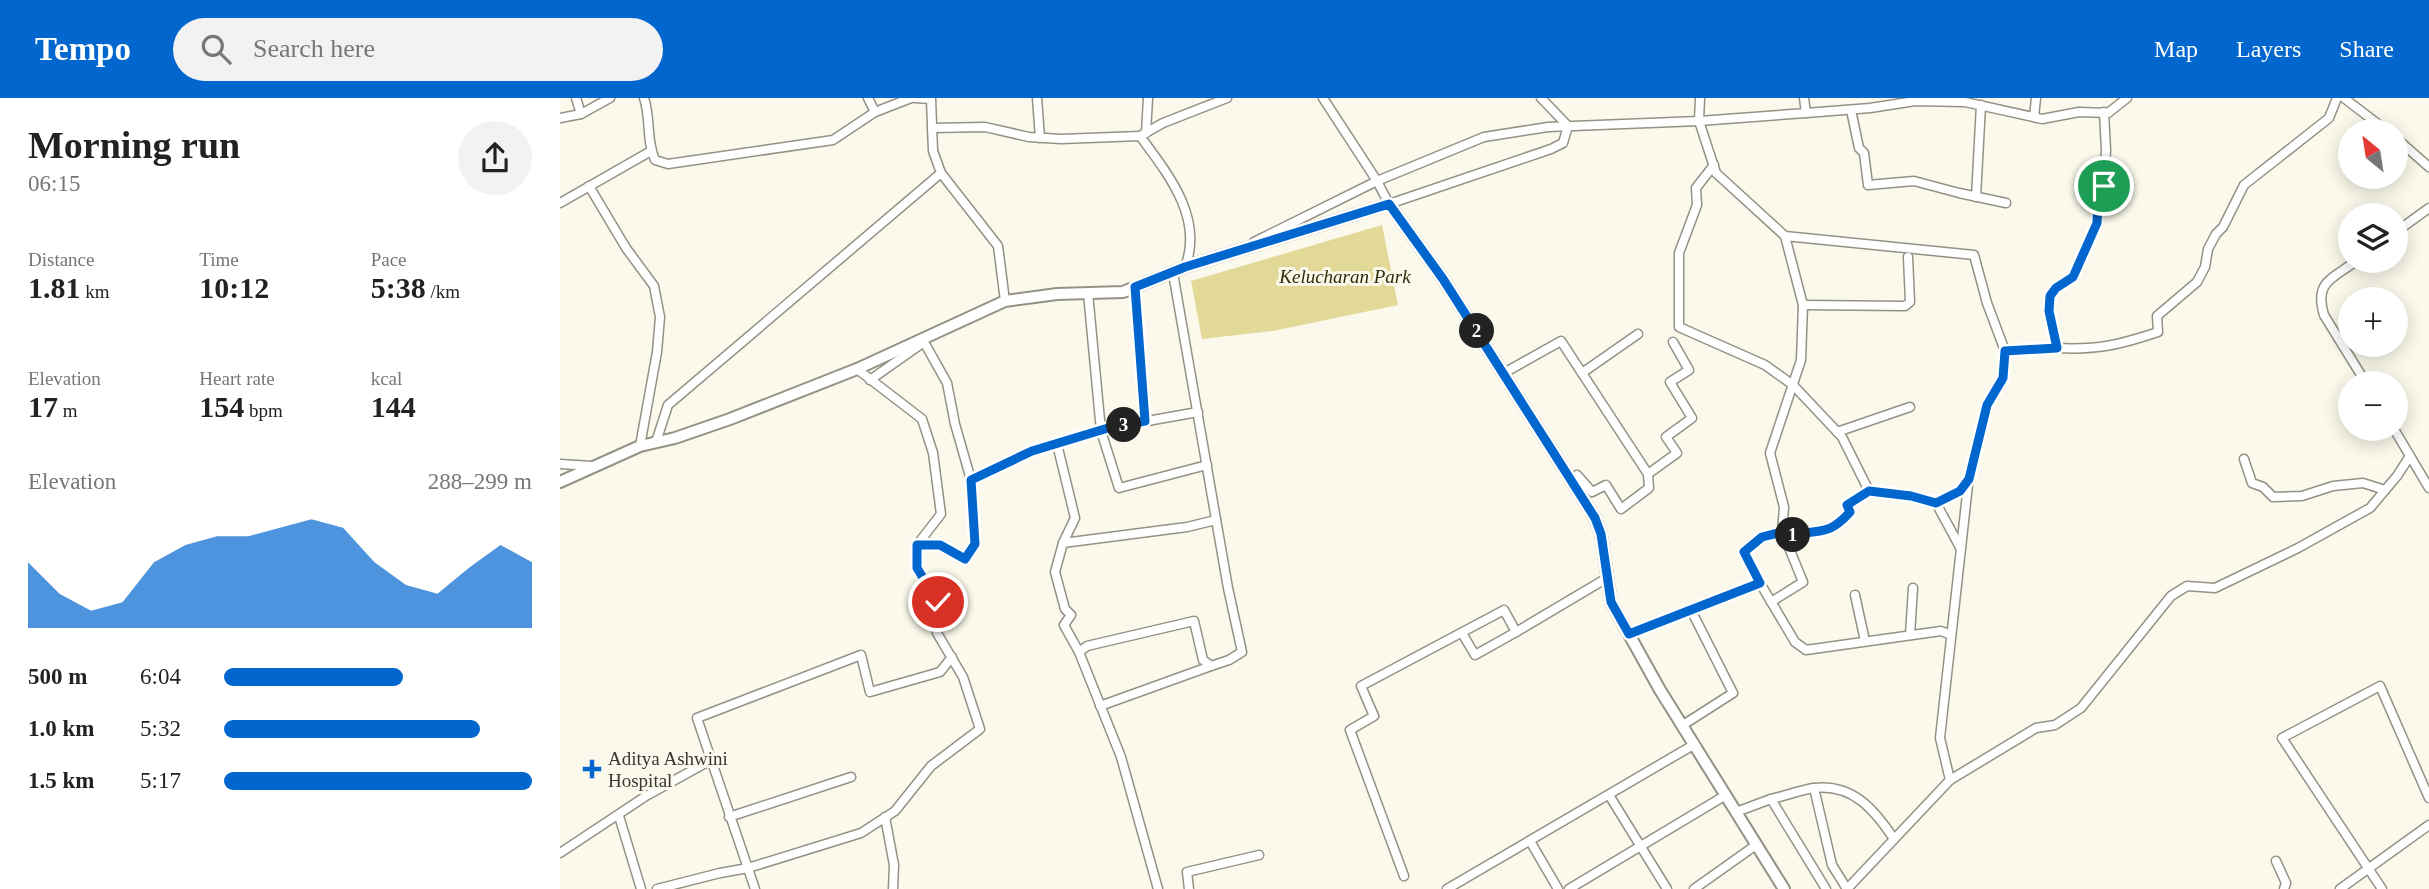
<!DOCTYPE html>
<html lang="en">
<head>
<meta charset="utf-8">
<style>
	:root { --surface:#fff; --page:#f2f2f2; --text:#222; --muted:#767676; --accent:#0266cf }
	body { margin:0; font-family:"Times New Roman",serif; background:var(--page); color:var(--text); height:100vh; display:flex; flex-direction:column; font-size:26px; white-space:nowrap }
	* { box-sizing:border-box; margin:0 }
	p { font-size:23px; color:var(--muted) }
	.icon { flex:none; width:38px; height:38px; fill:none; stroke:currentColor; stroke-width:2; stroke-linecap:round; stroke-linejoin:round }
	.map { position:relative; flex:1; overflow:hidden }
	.details { display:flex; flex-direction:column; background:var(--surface); width:560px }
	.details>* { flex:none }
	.needle { width:46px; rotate:330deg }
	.controls { position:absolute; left:1778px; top:21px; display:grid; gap:14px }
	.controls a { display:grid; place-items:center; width:70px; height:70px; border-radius:50%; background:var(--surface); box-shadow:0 4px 18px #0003; font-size:35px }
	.pin { position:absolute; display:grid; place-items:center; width:60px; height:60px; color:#fff; margin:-30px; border:4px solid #fff; border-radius:50%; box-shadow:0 2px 7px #0007 }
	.km { position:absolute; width:35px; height:35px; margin:-18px; border-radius:50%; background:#222; color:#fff; font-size:19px; line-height:35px; text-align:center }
	.round { display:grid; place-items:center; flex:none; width:74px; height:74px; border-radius:37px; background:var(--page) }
	.summary { display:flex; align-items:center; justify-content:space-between; height:119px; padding:0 28px }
	h1 { font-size:38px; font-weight:600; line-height:52px }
	.figures { display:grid; grid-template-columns:repeat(3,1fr); gap:10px; height:119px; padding:7px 28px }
	.figures div { display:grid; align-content:center }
	.figures b { font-size:30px; font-weight:600 }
	.figures small { font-size:19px; font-weight:400 }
	.figures p { font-size:19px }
	.chart { height:196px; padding:14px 28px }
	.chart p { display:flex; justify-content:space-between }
	.chart svg { width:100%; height:126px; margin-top:7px; fill:var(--accent); opacity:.7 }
	ul { padding:0 28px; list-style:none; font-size:23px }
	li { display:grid; grid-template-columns:112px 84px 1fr; align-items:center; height:52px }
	li i { height:18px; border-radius:9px; background:var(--accent) }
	header { display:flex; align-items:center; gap:42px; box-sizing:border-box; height:98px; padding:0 35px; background:var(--accent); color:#fff }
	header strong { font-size:33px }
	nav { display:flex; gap:38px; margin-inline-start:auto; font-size:24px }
	.search { width:490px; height:63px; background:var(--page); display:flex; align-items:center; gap:18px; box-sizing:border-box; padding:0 24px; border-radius:38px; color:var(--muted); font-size:26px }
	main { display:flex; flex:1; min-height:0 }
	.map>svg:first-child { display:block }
	.green { fill:#e2d999 }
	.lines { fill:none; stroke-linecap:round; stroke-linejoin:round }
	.minor-casing { stroke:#939285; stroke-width:11 }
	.tertiary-casing { stroke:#939285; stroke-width:14 }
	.minor { stroke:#fff; stroke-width:8 }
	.tertiary { stroke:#fff; stroke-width:10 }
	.route-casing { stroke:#fff; stroke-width:14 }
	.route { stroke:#0266cf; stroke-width:9 }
	.poi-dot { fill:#0266cf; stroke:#faf9eb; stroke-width:2.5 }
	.labels { text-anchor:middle; stroke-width:6; stroke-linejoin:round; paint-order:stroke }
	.park-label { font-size:19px; font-style:italic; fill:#302b07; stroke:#faf9eb }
	.poi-label { font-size:19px; fill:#393833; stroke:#faf9eb; text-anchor:start }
</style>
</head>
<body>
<header>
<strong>Tempo</strong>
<div class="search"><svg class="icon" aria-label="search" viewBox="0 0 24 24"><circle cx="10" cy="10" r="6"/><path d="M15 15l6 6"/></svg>Search here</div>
<nav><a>Map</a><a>Layers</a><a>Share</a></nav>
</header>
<main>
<section class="details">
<div class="summary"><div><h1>Morning run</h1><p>06:15</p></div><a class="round"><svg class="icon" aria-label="share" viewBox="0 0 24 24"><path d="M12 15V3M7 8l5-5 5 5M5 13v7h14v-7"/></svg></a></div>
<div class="figures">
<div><p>Distance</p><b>1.81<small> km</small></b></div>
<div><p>Time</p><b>10:12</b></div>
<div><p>Pace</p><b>5:38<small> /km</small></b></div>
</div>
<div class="figures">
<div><p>Elevation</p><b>17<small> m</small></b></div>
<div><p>Heart rate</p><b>154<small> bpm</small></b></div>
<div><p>kcal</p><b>144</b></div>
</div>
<div class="chart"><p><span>Elevation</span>288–299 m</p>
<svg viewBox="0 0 160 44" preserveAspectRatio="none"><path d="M0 44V21L10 32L20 38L30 35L40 21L50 15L60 12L70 12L80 9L90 6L100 9L110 21L120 29L130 32L140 23L150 15L160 21V44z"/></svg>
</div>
<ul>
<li><b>500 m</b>6:04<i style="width:58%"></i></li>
<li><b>1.0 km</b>5:32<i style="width:83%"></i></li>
<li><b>1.5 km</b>5:17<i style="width:100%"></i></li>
</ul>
</section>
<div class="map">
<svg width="1869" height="791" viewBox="0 0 1869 791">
	<rect width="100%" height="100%" fill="#faf9eb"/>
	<polygon class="green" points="822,127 838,207 713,233 642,241 631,183"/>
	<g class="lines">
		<defs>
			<g id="minor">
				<polyline points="16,0 21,16"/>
				<path d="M84,0C91,20 86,43 95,62L108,66L273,42L315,14"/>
				<polyline points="308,0 315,14 351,0"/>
				<polyline points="355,0 371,1 373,53 381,75 438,148 445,203"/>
				<polyline points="477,0 480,40"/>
				<polyline points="763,0 817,83 829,106 991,51 1003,45 1008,28"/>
				<polyline points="981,0 1008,28"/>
				<polyline points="1140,0 1139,23 1156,75 1225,138 1414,157 1427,205 1445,253 1443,280 1427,307 1409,378 1380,640 1390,682 1287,791"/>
				<polyline points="1784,0 1827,33"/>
				<polyline points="1291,12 1299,50 1304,55 1308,87 1354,83 1399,95 1446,105"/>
				<path d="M1544,14L1546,52L1544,88L1538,105L1537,126L1513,179L1496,190L1490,198L1489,213L1497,250C1538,252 1559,247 1598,234L1597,218L1637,184L1645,169L1648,151L1656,136L1663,129L1684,87L1769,20L1777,0"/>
				<polyline points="1246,15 1310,10 1355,3 1405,4 1482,21 1519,14 1548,15 1567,0"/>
				<polyline points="1474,19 1476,0"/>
				<polyline points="0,20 21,16 50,0"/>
				<path d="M372,30L425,29L469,39L501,41L580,38C608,76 644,120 625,169"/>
				<polyline points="586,35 588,0"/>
				<polyline points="580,38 603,25 667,0"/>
				<polyline points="1836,40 1869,69"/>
				<path d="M1154,67L1136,90L1137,107L1119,155V229L1205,267L1233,287L1282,339L1309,393L1287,407L1290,414C1272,434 1272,431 1247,433C1239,433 1232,438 1225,440L1222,434"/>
				<polyline points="29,88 66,150 94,188 100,219 97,254 80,348"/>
				<polyline points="1416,99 1421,7"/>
				<polyline points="0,105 91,53"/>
				<polyline points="1836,134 1869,110"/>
				<polyline points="694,144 817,83 924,39 988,29 1139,23 1246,15 1244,0"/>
				<path d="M1796,163C1772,181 1754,184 1764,217L1806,285"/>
				<polyline points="575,189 585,323"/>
				<polyline points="528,195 541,333 559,390 647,367"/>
				<polyline points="1243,207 1345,208 1350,204 1348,159"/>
				<polyline points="1445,253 1497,250"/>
				<polyline points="944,275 1001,243 1088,376 1089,390 1061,411 1046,387 1032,394 1017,377"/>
				<polyline points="1022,275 1078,236"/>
				<polyline points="310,282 364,244 387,285 395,326 411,382 415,446 405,461 380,447 357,447"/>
				<polyline points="1834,331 1869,390"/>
				<polyline points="1277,334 1350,309"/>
				<polyline points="96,344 108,307 381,75"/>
				<polyline points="497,346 515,420 503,445 495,474 505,511 511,517 504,527 519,554"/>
				<polyline points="1684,361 1692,385 1703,389 1713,399 1742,398 1773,388 1803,385 1825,392"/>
				<polyline points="0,366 32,368"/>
				<polyline points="1088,376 1117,355 1106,339 1132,320 1110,284 1129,272 1113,244"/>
				<polyline points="411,382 472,353 548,330 638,314"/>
				<polyline points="1309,393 1366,401 1376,405 1401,451"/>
				<polyline points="1376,405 1400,393 1409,381"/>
				<polyline points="503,445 627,429 656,422"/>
				<polyline points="1200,485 1184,454 1202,439 1222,434 1224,409 1210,355 1241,262 1243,207 1225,138"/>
				<polyline points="1295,497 1305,543"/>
				<polyline points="1211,504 1243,484 1225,440"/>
				<polyline points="902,535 915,557 956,534"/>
				<polyline points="1069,536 1200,485 1235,544 1246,552 1381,533 1391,537"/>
				<polyline points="1350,537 1353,490"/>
				<polyline points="540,608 651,568"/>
				<polyline points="1123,627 1173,595 1131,512"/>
				<polyline points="1390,682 1476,630 1495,627 1521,610 1611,498 1627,488 1655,490 1738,450 1810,410 1837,378 1850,358"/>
				<polyline points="1254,690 1272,767 1287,791"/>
				<polyline points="1049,697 1107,791"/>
				<path d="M1211,701C1225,698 1240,692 1254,690C1293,686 1314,711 1334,741"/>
				<polyline points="1176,714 1211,701 1266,791"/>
				<polyline points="59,718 81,791"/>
				<polyline points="169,719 291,679"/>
				<polyline points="325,719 334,767 333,791"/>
				<polyline points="970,743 998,791"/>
				<polyline points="0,755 86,698 151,662"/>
				<polyline points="1716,763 1726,785 1724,791"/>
				<polyline points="844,778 790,632 814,618 801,588 944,512 956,534 1047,480"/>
				<polyline points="97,791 160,775 188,770 301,735 335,713 371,668 420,631 403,579 377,535 378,504 357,470 357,447 381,416 373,355 362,321 297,271"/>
				<polyline points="195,791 137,620 301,557 310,594 380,574 392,559"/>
				<polyline points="598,791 561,659 519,554 527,548 634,523 643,562 651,568 669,562 682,554 668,490 613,175"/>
				<polyline points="629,791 627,774 699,757"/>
				<polyline points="887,791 1135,646"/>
				<polyline points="1009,791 1166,697"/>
				<polyline points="1134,791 1196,747"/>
				<polyline points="1780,791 1869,727"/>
				<polyline points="1822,791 1722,640 1820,588 1869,700"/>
			</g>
			<polyline id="tertiary" points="0,384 80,348 115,340 170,321 297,271 445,203 497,196 563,194 625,169 829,106 883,181 1035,420 1041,436 1051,504 1100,592 1224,791"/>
		</defs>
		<use href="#minor" class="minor-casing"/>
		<use href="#tertiary" class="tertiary-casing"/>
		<use href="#minor" class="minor"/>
		<use href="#tertiary" class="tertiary"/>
	</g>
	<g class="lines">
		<defs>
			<path id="route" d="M378,504L357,470V447H380L405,461L415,446L411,382L472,353L548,330L585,323L575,189L625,169L829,106L883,181L1035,420L1041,436L1051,504L1069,536L1200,485L1184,454L1202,439L1222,434L1225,440C1257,428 1265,442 1290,414L1287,407L1309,393L1351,398L1376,405L1400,393L1409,381L1427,307L1443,280L1445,253L1497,250L1489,213L1490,198L1496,190L1513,179L1537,125L1538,105L1544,88"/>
		</defs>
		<use href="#route" class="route-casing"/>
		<use href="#route" class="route"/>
	</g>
	<path class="poi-dot" d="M28.5 660.5h7v7h7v7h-7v7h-7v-7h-7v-7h7z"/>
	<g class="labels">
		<g class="park-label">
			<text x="785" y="185">Kelucharan Park</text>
		</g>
		<g class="poi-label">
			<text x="48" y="667">Aditya Ashwini<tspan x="48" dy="22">Hospital</tspan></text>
		</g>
	</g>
</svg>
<div class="controls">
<a><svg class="needle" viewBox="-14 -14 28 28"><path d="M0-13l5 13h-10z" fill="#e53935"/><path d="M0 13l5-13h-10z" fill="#767676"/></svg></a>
<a><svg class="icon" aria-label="layers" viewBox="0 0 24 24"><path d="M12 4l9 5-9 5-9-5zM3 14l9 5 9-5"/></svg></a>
<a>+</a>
<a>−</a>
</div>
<div class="pin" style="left:1544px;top:88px;background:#1e9e55"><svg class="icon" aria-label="arrive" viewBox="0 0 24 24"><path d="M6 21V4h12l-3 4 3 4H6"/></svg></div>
<div class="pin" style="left:378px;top:504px;background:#d93025"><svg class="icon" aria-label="check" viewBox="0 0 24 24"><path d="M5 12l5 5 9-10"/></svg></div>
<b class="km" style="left:1233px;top:437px">1</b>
<b class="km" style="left:917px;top:233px">2</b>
<b class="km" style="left:564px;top:327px">3</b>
</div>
</main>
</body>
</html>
